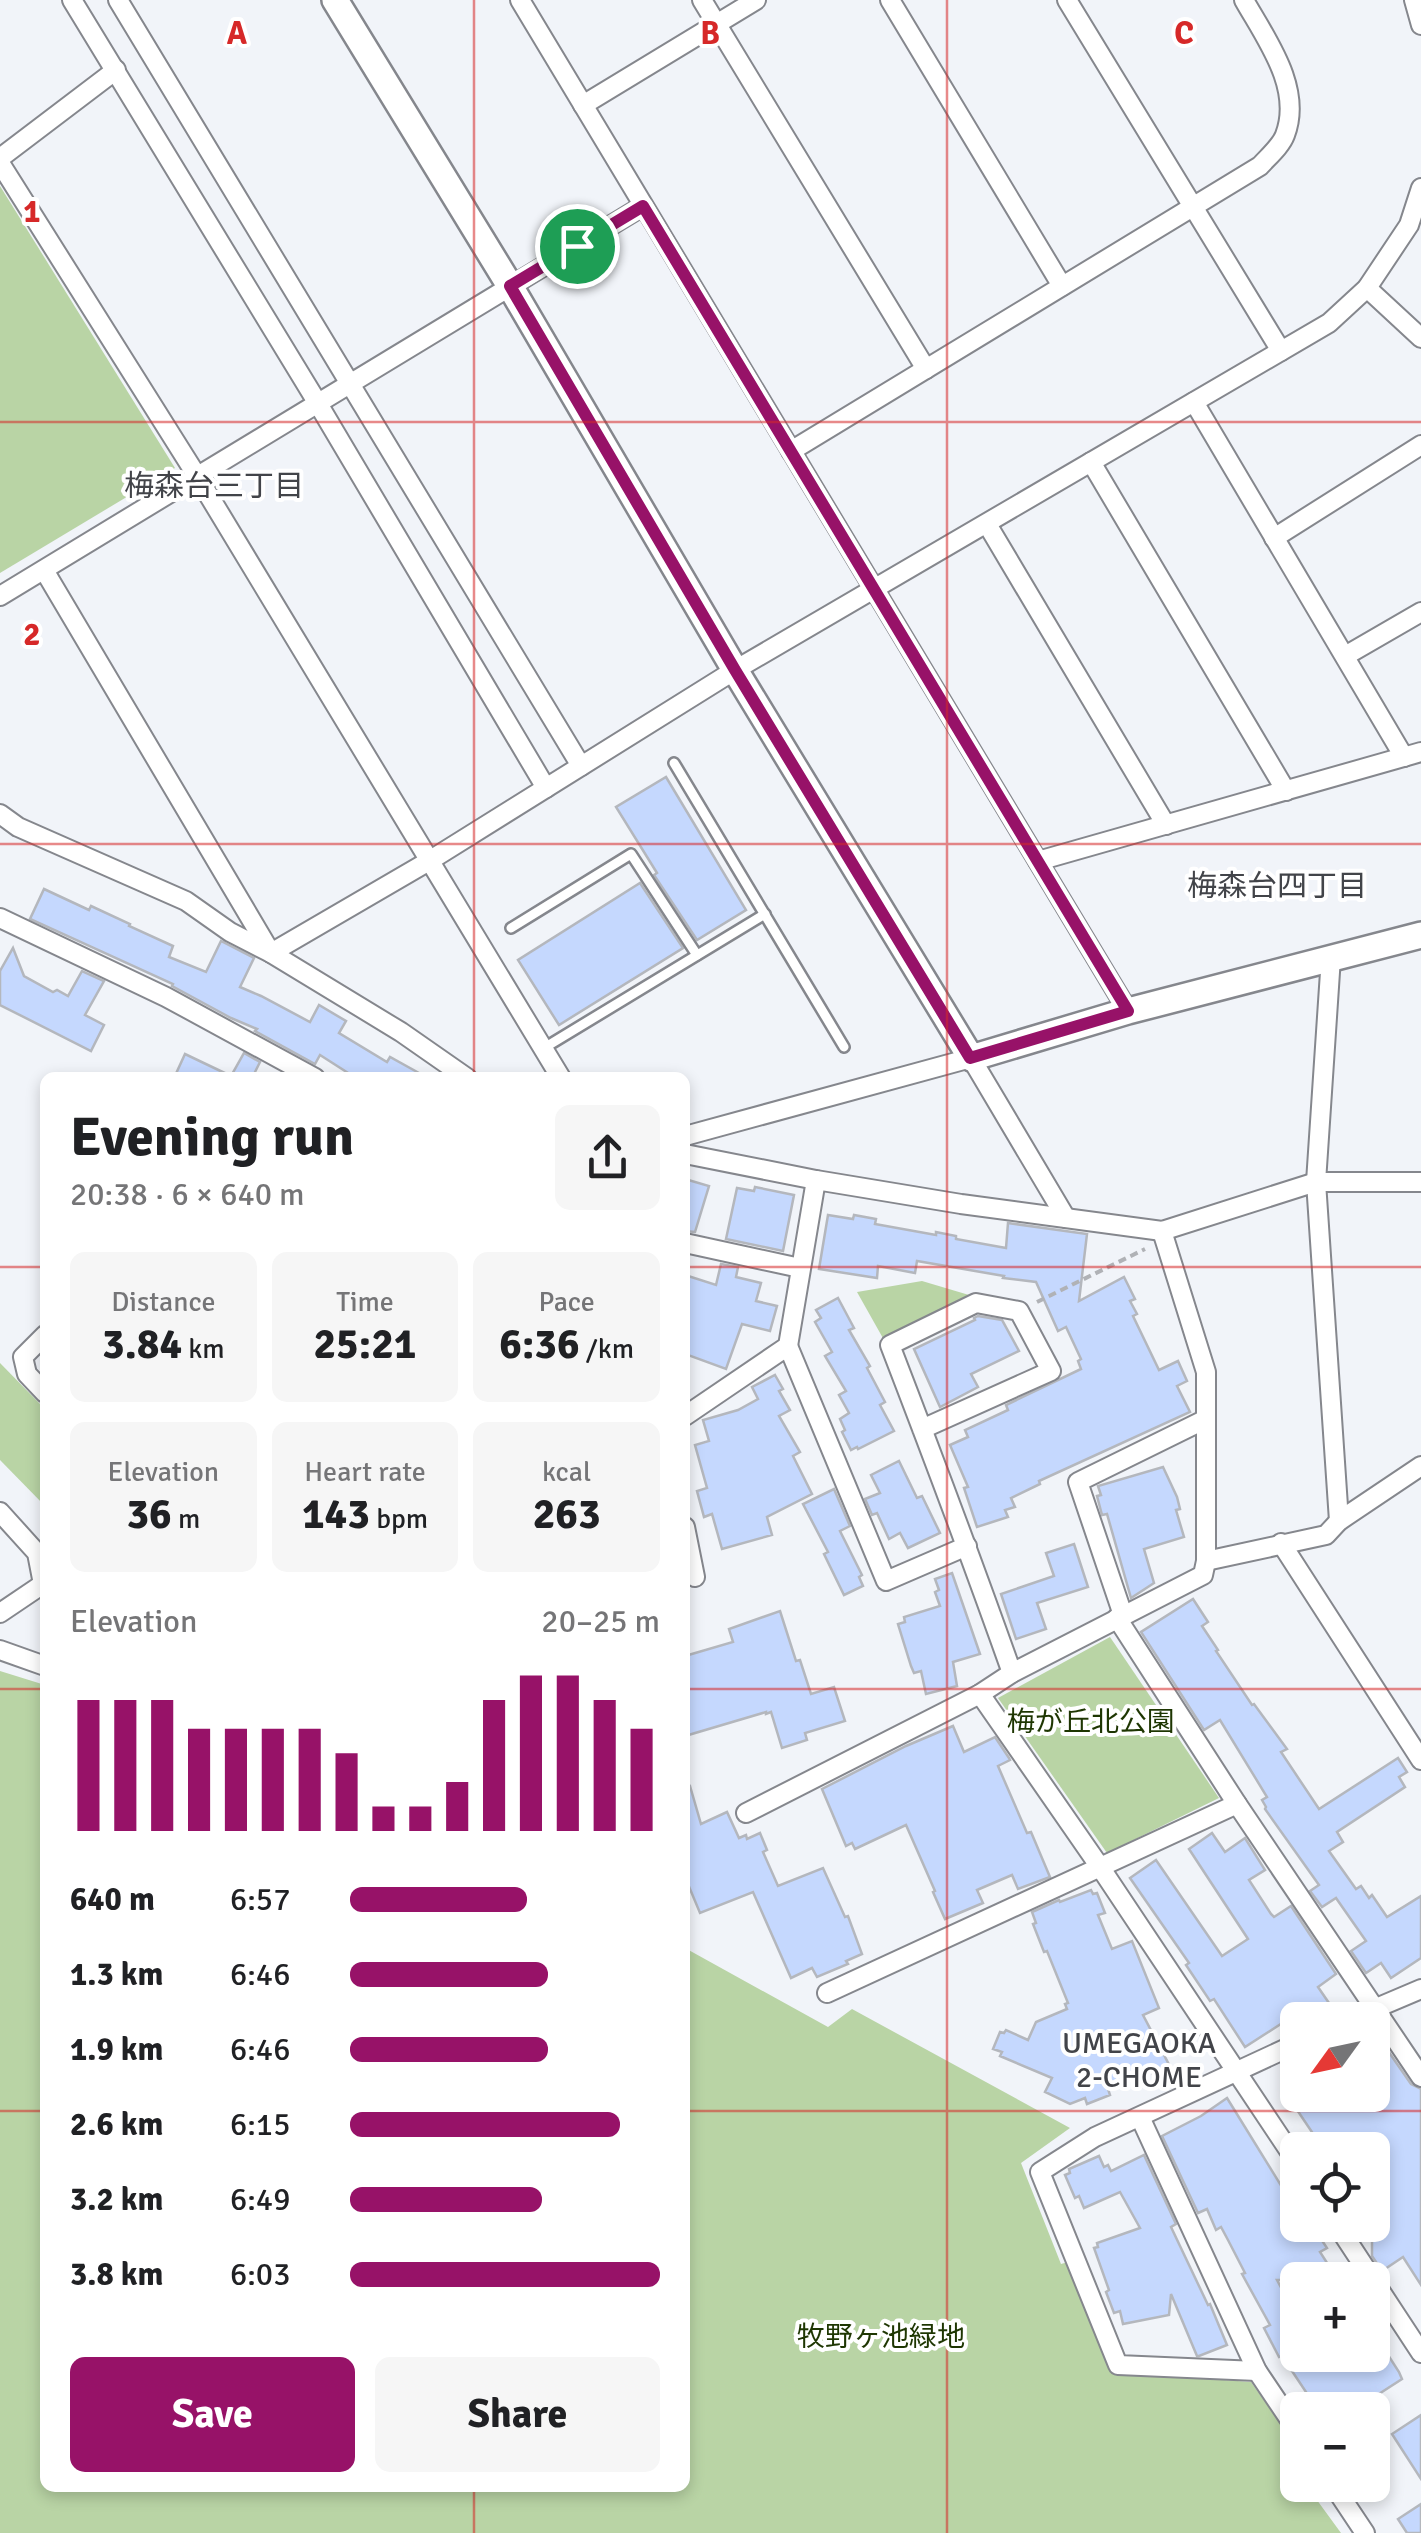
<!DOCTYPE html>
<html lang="en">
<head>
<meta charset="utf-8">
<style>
	:root { --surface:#fff; --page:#f6f6f6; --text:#202124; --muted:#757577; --accent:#971268 }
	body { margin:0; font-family:Signika,"Noto Sans JP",sans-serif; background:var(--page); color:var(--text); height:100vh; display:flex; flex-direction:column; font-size:38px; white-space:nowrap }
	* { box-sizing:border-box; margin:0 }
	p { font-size:32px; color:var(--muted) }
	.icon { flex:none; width:55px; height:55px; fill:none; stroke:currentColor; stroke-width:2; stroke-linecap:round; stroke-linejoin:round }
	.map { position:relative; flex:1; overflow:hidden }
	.sheet { position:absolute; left:40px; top:1072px; width:650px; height:1420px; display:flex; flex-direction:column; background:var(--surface); border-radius:15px; box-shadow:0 5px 15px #0003 }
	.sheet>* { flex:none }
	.needle { width:65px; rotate:237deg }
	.tools { position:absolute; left:1280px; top:2002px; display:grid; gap:20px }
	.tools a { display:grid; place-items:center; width:110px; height:110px; border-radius:15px; background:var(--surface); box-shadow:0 5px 15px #0003; font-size:50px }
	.pin { position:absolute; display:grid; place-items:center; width:85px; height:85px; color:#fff; margin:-42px; border:5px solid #fff; border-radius:50%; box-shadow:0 2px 10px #0007 }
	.round { display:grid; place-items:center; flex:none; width:105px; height:105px; border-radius:15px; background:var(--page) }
	.head { display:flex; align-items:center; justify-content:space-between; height:170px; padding:0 30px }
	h1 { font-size:55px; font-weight:700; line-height:75px }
	.stats { display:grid; grid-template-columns:repeat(3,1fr); gap:15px; height:170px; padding:10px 30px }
	.stats div { display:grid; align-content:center; border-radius:15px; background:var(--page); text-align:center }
	.stats b { font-size:42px; font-weight:700 }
	.stats small { font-size:28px; font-weight:400 }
	.stats p { font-size:28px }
	.chart { height:280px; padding:20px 30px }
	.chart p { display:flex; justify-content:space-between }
	.chart svg { width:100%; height:180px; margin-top:10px; stroke:var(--accent); stroke-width:6 }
	.cta { display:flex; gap:20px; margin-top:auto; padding:20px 30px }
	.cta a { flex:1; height:115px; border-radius:15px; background:var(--accent); color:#fff; font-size:40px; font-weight:700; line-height:115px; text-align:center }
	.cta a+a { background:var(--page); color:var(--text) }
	ul { padding:0 30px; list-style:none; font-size:32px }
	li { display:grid; grid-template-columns:160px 120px 1fr; align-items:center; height:75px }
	li i { height:25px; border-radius:12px; background:var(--accent) }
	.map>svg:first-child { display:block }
	.green { fill:#b9d4a5 }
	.building { fill:#c5d8fe; stroke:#b4b7bd; stroke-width:2.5 }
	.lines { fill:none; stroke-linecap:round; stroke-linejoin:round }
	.lane-casing { stroke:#85878d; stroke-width:14 }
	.street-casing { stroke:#85878d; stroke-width:22 }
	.secondary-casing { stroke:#85878d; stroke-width:30 }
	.path { stroke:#b0b2b6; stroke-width:4; stroke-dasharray:8 5; stroke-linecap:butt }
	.lane { stroke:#fff; stroke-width:9 }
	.street { stroke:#fff; stroke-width:18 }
	.secondary { stroke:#fff; stroke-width:25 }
	.route-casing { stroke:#fff; stroke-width:20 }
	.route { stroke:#971268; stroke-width:12 }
	.grid { fill:none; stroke:#d62828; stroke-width:2.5; stroke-opacity:0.55 }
	.labels { text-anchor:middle; stroke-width:8; stroke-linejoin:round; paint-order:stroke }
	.park-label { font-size:28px; fill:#1e3602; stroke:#fff }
	.neighbourhood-label { font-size:30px; fill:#424449; stroke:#fff }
	.grid-label { font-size:32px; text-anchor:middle; font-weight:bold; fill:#d62828; stroke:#fff; stroke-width:8; stroke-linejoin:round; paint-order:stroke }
</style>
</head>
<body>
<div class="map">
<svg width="1421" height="2533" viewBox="0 0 1421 2533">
	<rect width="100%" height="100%" fill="#f1f4f9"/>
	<g class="green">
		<polygon points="0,186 175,468 0,573"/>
		<polygon points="922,1281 969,1295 884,1340 857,1292"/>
		<polygon points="0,1363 45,1409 45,1506 0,1460"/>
		<polygon points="1110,1637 1219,1798 1107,1853 998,1698"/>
		<polygon points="0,1671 45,1685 45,2488 685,2488 685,1948 828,2027 852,2009 1070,2128 1021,2163 1061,2264 1068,2262 1114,2372 1251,2382 1297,2447 1286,2457 1297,2473 1298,2485 1306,2485 1341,2533 0,2533"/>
	</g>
	<g class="building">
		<polygon points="666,777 746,910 697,940 654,875 657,873 616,807"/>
		<polygon points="640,883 683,948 559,1025 518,960"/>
		<polygon points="44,889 89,910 91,906 130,924 129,926 173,946 169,957 206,972 221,941 254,958 240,987 261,996 310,1022 319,1005 346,1021 339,1033 387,1062 390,1057 428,1078 356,1078 320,1055 315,1064 255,1031 257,1029 231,1018 172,986 173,984 30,919"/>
		<polygon points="13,948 24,976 53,992 57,990 68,996 82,971 104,981 85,1015 104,1025 91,1051 0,1005 0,971"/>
		<polygon points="244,1053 260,1062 252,1078 174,1078 185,1054 231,1076"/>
		<polygon points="685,1179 709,1186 695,1232 685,1231"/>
		<polygon points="755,1187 794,1195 783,1251 726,1239 737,1188 754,1191"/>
		<polygon points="828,1215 853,1219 854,1215 876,1219 875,1224 936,1235 936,1232 956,1236 956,1239 1006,1248 1008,1223 1087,1234 1079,1301 1124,1277 1135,1299 1130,1301 1137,1314 1133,1316 1159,1370 1178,1361 1187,1381 1177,1386 1190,1412 1039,1481 1040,1484 1011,1498 1015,1507 1005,1510 1008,1517 977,1527 964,1488 968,1487 950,1445 968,1437 965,1430 1008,1410 1006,1405 1081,1369 1078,1361 1081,1359 1066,1327 1058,1331 1036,1282 1003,1278 1004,1276 917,1261 915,1273 878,1266 877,1278 819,1269"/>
		<polygon points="721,1264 738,1267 736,1277 761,1283 756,1301 777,1306 770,1331 742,1324 726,1369 685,1354 685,1275 716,1285"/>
		<polygon points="838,1298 854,1328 849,1330 870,1366 867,1368 885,1402 880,1405 894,1431 858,1449 857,1447 851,1450 842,1432 845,1430 840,1419 849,1413 839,1395 846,1391 825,1356 832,1352 815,1322 821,1318 816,1310"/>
		<polygon points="978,1316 1002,1320 1019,1351 971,1374 978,1387 940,1407 914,1349 975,1320 974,1318"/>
		<polygon points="775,1375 783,1389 779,1391 790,1410 779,1416 800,1452 793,1456 812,1494 767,1517 772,1535 722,1549 712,1514 704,1517 697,1491 707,1488 695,1445 709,1441 703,1420 738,1410 758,1399 752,1387"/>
		<polygon points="899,1461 917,1498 922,1496 940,1533 908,1548 900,1533 889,1539 877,1513 872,1515 865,1499 880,1493 871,1475"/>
		<polygon points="1163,1467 1177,1497 1180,1509 1176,1510 1184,1537 1144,1549 1154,1583 1131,1598 1107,1514 1102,1515 1097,1496 1101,1495 1098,1486"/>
		<polygon points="834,1489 850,1526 840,1531 862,1575 859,1577 863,1586 844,1595 824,1554 828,1552 803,1504"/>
		<polygon points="1074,1544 1088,1587 1037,1603 1046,1629 1016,1639 1001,1594 1054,1576 1046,1553"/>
		<polygon points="952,1573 980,1654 953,1662 957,1686 926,1694 921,1671 914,1673 911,1666 898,1624 905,1622 904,1617 940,1606 935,1592 939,1590 935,1579"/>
		<polygon points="1193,1599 1208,1622 1202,1626 1218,1650 1216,1651 1252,1705 1254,1704 1287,1749 1281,1752 1319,1809 1398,1758 1407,1772 1399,1777 1405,1787 1337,1832 1343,1842 1329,1851 1356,1889 1361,1886 1369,1898 1372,1895 1387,1917 1421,1896 1421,1958 1391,1978 1381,1963 1366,1973 1351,1951 1366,1941 1336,1898 1322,1907 1310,1891 1319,1885 1265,1809 1266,1807 1262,1800 1267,1797 1220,1720 1204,1730 1141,1632"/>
		<polygon points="780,1611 796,1661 800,1660 811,1694 834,1687 845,1721 805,1733 807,1740 782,1748 771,1712 766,1714 766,1712 685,1736 685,1656 733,1642 729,1629"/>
		<polygon points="953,1726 964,1752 995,1737 1009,1758 1010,1760 998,1766 1027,1833 1031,1832 1050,1877 1018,1889 1012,1875 977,1890 983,1903 945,1919 933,1892 935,1891 906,1825 855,1849 852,1843 846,1846 822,1789 906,1746"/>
		<polygon points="690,1786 701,1824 727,1812 739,1838 746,1835 747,1839 760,1833 767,1850 763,1852 778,1886 823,1868 845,1917 848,1916 862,1954 846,1961 848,1964 817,1977 812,1968 791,1978 753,1892 700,1913 685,1877 685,1787"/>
		<polygon points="1212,1833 1225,1852 1245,1838 1265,1870 1249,1880 1271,1914 1274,1917 1291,1906 1336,1974 1318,1987 1331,2006 1309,2020 1287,2020 1245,2047 1214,1999 1210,2001 1186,1965 1189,1963 1130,1878 1156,1860 1222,1956 1248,1939 1189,1849"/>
		<polygon points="1091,1890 1093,1894 1097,1893 1105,1913 1098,1915 1112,1949 1132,1941 1159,2008 1143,2015 1175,2076 1158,2084 1150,2069 1108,2089 1110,2095 1087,2104 1085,2098 1070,2104 1045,2092 1052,2078 1000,2056 1002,2052 993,2049 1000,2032 1004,2033 1006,2030 1028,2040 1036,2022 1067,2009 1065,2004 1068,2003 1047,1951 1044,1952 1033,1924 1036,1923 1032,1912 1059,1900 1060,1902"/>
		<polygon points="1386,2048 1411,2084 1421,2089 1421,2285 1403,2257 1382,2271 1372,2256 1372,2239 1368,2232 1372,2228 1372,2150 1324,2150 1287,2095 1372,2095 1372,2057"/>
		<polygon points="1227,2098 1298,2213 1298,2225 1307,2225 1314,2236 1317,2233 1327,2248 1320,2252 1338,2280 1277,2280 1298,2319 1298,2355 1372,2355 1372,2330 1399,2372 1402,2379 1354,2410 1318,2410 1282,2356 1279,2357 1264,2328 1270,2325 1242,2274 1245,2273 1228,2240 1221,2227 1216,2230 1207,2209 1198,2213 1162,2136 1201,2116"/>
		<polygon points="1144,2155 1176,2224 1171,2227 1208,2305 1210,2304 1227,2345 1199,2356 1197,2356 1171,2294 1169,2315 1123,2324 1120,2311 1114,2313 1106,2292 1109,2290 1094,2248 1098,2247 1097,2243 1140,2228 1120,2192 1084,2208 1079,2196 1075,2198 1065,2175 1070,2173 1069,2169 1099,2156 1104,2167 1108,2165 1111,2171"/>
		<polygon points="1421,2415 1421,2479 1392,2434"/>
		<polygon points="1421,2504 1421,2533 1407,2533 1398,2519"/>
	</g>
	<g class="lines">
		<defs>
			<g id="lane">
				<polyline points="674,763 844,1047"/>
				<polyline points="511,928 631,854 697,955"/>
				<polyline points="544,1048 765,914"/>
			</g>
			<g id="street">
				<polyline points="72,0 317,402 546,788"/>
				<polyline points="118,0 581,766"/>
				<polyline points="520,0 1128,1011"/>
				<polyline points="702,0 926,369"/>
				<polyline points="890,0 1062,286"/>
				<polyline points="1067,0 1281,351"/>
				<polyline points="1414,0 1421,25"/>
				<polyline points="583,105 756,0"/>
				<polyline points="0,158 116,70"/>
				<polyline points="0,163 197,476 561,1078"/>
				<polyline points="1367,288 1421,338"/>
				<polyline points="1194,402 1404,757"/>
				<path d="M791,451L1260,166C1268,157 1281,146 1285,135C1303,88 1266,39 1244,0"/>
				<polyline points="1091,462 1286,791"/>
				<polyline points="987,524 1166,825"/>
				<polyline points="1274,538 1421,445"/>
				<polyline points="44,570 271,953"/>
				<polyline points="0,596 643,206"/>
				<polyline points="1345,656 1421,612"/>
				<polyline points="0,814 18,827 186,901 230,932 271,953 401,1032 467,1078"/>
				<polyline points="1038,861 1421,752"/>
				<polyline points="0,918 166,997 315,1078"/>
				<polyline points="271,953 429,861 735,670 1329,323 1367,288 1409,225 1421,188"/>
				<polyline points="1331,957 1316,1182 1339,1521"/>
				<polyline points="685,1136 971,1058 1066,1218"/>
				<polyline points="685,1154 816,1180 961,1204 1162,1231 1316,1182 1421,1182"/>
				<polyline points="685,1243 800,1268"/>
				<polyline points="45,1335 23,1357 27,1374 45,1393"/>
				<polyline points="788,1346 886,1581 967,1546"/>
				<polyline points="685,1416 788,1346 816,1180"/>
				<path d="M922,1429L1051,1371L1019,1311L976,1303L890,1345C932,1454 973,1563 1012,1673"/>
				<polyline points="0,1512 37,1553 43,1584 0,1613"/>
				<polyline points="685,1527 695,1577"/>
				<polyline points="1281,1543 1421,1760"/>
				<polyline points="1206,1561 1326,1535 1339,1521 1421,1466"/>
				<polyline points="1123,1615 1078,1482 1204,1420"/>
				<polyline points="1117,1618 1237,1804 1421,2077"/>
				<polyline points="0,1650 45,1666"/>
				<polyline points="980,1694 1100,1867 1298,2164"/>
				<polyline points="746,1813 980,1694 1012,1673 1203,1575 1206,1561 1206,1372 1162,1231"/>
				<polyline points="827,1993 1237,1804"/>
				<polyline points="1348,2020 1421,1989"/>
				<polyline points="1140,2117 1257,2371 1298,2432"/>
				<polyline points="1337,2225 1421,2353"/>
				<polyline points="1257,2371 1118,2365 1040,2172 1095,2137 1298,2043"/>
				<polyline points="1333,2485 1365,2533"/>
			</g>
			<polyline id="secondary" points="335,0 510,286 735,670 971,1058 1128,1011 1421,935"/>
		</defs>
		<use href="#lane" class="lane-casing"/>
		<use href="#street" class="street-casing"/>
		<use href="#secondary" class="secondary-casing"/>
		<polyline class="path" points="1037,1302 1145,1249"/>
		<use href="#lane" class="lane"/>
		<use href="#street" class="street"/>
		<use href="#secondary" class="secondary"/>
	</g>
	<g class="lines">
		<defs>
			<polygon id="route" points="643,206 1128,1011 970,1058 735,670 510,286"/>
		</defs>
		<use href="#route" class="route-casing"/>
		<use href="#route" class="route"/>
	</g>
	<path class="grid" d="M474,0V1078M947,0V2533M0,422H1421M0,844H1421M0,1267H45M685,1267H1421M0,1689H45M685,1689H1421M0,2111H45M685,2111H1421M474,2488V2533"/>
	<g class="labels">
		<g class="park-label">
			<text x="1091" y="1731">梅が丘北公園</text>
			<text x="881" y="2346">牧野ヶ池緑地</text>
		</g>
		<g class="neighbourhood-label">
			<text x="214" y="496">梅森台三丁目</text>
			<text x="1277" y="896">梅森台四丁目</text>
			<text x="1139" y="2053">UMEGAOKA<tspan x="1139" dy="34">2-CHOME</tspan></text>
		</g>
	</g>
	<g class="grid-label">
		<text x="237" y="44">A</text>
		<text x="710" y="44">B</text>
		<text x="1184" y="44">C</text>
		<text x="32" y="222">1</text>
		<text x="32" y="645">2</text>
	</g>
</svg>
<div class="tools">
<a><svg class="needle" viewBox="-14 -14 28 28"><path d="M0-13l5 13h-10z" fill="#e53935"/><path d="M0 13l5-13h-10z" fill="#757577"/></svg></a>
<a><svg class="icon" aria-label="locate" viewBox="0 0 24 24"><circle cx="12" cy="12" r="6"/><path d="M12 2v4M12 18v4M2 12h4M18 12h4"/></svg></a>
<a>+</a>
<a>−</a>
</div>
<div class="pin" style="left:577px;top:246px;background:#1e9e55"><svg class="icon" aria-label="arrive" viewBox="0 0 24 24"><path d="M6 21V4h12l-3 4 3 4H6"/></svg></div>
<section class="sheet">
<div class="head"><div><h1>Evening run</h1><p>20:38 · 6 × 640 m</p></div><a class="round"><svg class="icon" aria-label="share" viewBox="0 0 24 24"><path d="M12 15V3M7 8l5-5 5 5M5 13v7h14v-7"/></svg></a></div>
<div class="stats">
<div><p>Distance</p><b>3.84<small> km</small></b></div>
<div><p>Time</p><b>25:21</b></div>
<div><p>Pace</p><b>6:36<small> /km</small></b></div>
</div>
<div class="stats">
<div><p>Elevation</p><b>36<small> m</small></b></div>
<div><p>Heart rate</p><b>143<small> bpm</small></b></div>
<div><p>kcal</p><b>263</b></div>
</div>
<div class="chart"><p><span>Elevation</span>20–25 m</p>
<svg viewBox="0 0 160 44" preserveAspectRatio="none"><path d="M5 44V12M15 44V12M25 44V12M35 44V19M45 44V19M55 44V19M65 44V19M75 44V25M85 44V38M95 44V38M105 44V32M115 44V12M125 44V6M135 44V6M145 44V12M155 44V19"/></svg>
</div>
<ul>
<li><b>640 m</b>6:57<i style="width:57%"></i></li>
<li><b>1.3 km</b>6:46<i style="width:64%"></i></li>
<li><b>1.9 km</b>6:46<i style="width:64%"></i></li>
<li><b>2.6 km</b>6:15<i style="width:87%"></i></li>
<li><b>3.2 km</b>6:49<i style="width:62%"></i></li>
<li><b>3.8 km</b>6:03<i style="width:100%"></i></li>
</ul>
<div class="cta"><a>Save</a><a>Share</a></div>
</section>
</div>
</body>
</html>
